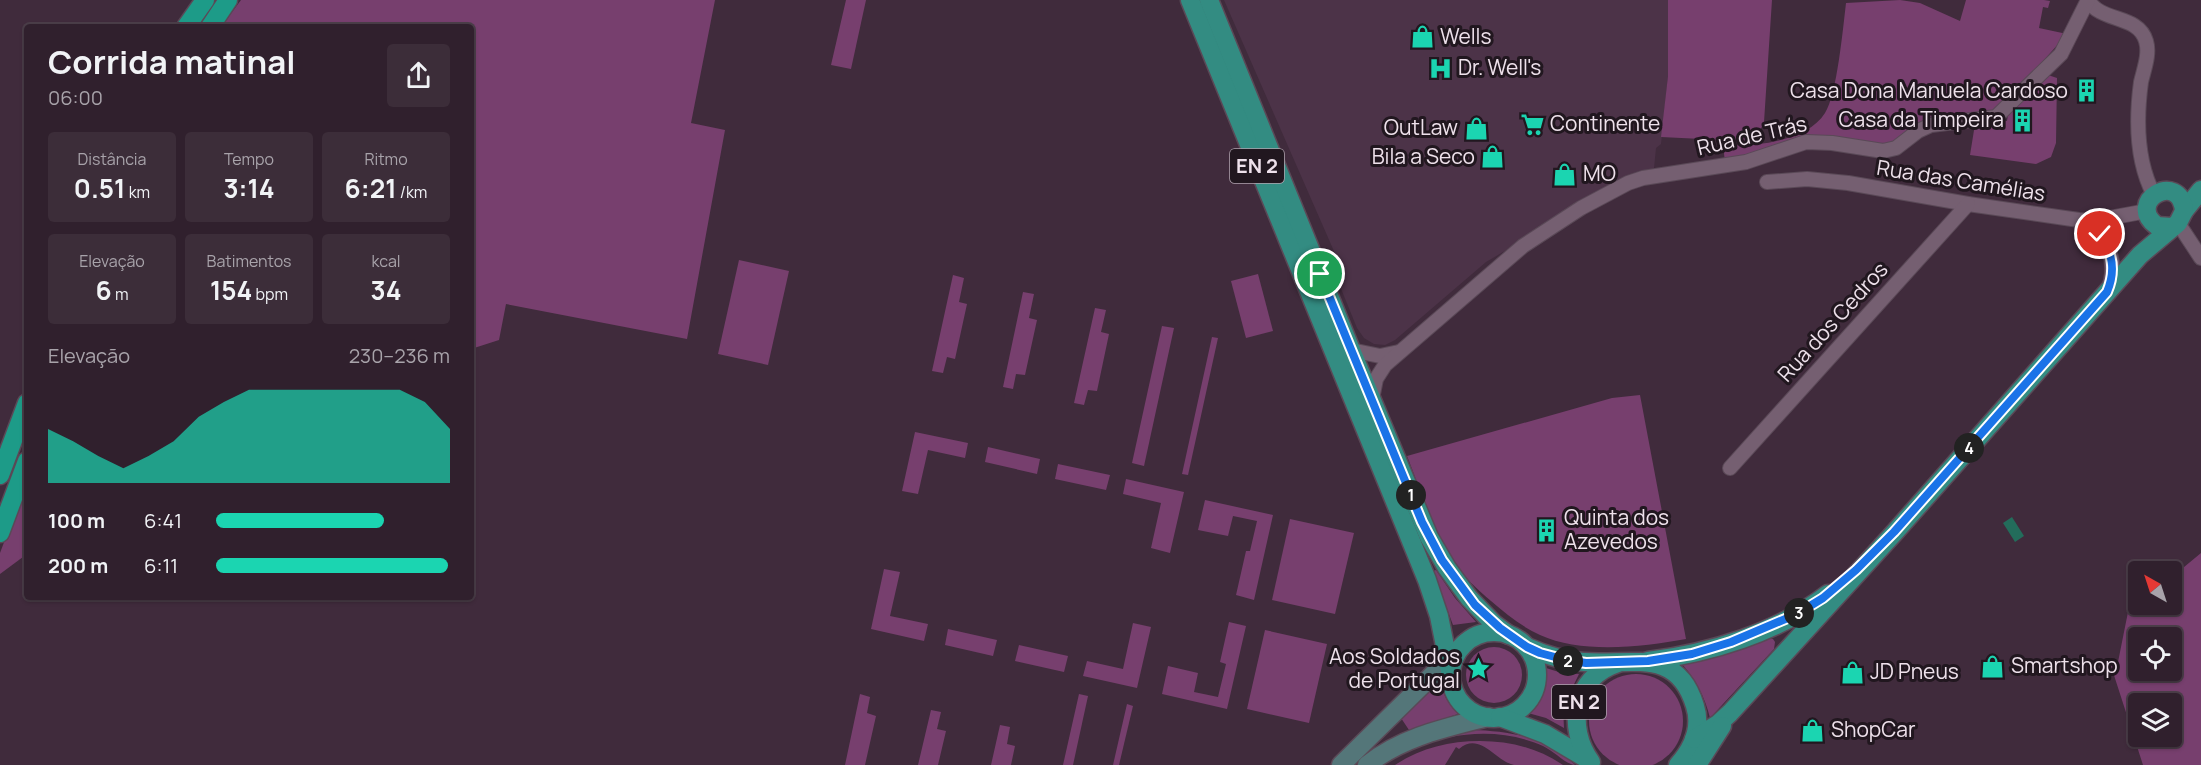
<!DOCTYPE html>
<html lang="pt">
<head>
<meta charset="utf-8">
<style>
	:root { --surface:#30202d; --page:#3c2d39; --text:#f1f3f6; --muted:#a8a3aa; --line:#4b3e49; --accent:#1bd5b1 }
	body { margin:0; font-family:Manrope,sans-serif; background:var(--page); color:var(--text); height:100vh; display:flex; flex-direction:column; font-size:22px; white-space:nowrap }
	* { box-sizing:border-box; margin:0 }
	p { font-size:20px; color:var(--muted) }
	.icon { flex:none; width:33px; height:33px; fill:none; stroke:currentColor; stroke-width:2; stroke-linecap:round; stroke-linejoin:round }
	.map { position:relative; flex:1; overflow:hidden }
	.drawer { position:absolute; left:24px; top:24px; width:450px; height:576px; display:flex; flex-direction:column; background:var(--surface); border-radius:6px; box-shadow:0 2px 4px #0004,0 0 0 2px var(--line) }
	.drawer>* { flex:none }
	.needle { width:39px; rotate:321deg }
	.controls { position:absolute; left:2128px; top:561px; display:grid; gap:12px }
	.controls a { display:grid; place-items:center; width:54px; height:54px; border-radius:6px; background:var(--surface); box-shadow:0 2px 4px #0004,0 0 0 2px var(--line); font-size:30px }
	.pin { position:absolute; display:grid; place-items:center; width:51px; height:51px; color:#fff; margin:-26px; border:3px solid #fff; border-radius:50%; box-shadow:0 2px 6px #0007 }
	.km { position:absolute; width:30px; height:30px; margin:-15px; border-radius:50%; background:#222; color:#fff; font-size:16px; line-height:30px; text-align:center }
	.round { display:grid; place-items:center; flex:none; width:63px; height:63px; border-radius:6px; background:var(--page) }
	.summary { display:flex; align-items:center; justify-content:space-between; height:102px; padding:0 24px }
	h1 { font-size:33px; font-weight:700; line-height:45px }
	.stats { display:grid; grid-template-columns:repeat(3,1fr); gap:9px; height:102px; padding:6px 24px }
	.stats div { display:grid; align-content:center; border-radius:6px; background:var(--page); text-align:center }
	.stats b { font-size:26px; font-weight:700 }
	.stats small { font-size:16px; font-weight:400 }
	.stats p { font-size:16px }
	.chart { height:168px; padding:12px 24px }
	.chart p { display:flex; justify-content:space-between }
	.chart svg { width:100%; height:108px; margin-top:6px; fill:var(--accent); opacity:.7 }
	ul { padding:0 24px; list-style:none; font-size:20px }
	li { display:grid; grid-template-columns:96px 72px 1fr; align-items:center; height:45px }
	li i { height:15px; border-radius:8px; background:var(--accent) }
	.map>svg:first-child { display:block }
	.built { fill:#4c3348 }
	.green { fill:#773f6e; fill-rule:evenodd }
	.water { fill:#236c5b }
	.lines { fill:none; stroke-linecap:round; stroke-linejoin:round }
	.minor-casing { stroke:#5a4957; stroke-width:16 }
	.secondary-casing { stroke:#5a4957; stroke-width:21 }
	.primary-casing { stroke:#5a4957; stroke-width:21 }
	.trunk-casing { stroke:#5a4957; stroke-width:21 }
	.minor { stroke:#755f71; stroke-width:14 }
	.secondary { stroke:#547679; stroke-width:18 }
	.primary { stroke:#338c82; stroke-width:18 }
	.trunk { stroke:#1d9b88; stroke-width:18 }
	.route-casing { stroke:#fff; stroke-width:12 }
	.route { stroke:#1a73e8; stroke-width:8 }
	.labels { text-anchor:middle; stroke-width:6; stroke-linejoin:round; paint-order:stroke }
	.shield { fill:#21171f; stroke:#b0a4ae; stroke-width:1.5 }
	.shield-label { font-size:20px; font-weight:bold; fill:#eee1eb }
	.poi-label { font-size:21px; fill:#eee1eb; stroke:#21171f; text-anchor:start }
	.street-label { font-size:21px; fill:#eee1eb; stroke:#21171f }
</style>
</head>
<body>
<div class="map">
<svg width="2201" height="765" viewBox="0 0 2201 765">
	<rect width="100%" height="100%" fill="#402b3c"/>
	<polygon class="built" points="1224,0 1668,0 1668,76 1661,144 1656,148 1654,168 1628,179 1486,262 1395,340 1385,345 1374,344 1364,338 1357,328 1333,269 1337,258"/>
	<g class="green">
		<polygon points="241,0 715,0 691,123 725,130 687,339 506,304 499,340 471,349 471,27 221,27"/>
		<polygon points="846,0 866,0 851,69 831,65"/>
		<path d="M1668,0H1772L1764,122C1760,132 1755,140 1743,141L1661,137L1668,76Z"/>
		<path d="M1900,0L1920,3L1960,21L1966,0H2044L2050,1L2048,8L2043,7L2039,28L2067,34L1995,116L1925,121L1890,148L1838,141L1725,162L1723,145C1753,147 1807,142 1825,113C1837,95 1843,28 1846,3Z"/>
		<polygon points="2045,74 2057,78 2056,143 2051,157 2036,164 1970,155 1975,124 1992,119 2007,121 2009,108"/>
		<polygon points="739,260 789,271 768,365 718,354"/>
		<polygon points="1258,274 1273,331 1246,338 1231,281"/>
		<polygon points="953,275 964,278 959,302 967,304 955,359 947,357 943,373 932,371"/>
		<polygon points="1023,292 1034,294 1029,318 1037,320 1025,375 1016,374 1013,389 1003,387"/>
		<polygon points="1095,308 1106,310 1101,332 1109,334 1097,391 1088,390 1084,405 1074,403"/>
		<polygon points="1162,326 1174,328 1144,466 1132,463"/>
		<polygon points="1212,337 1218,338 1188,475 1182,474"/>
		<path d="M1640,395L1686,639C1642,647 1581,654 1540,635C1522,627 1506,614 1491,601C1478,590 1463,576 1453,562C1432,530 1421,491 1407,456L1612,398Z"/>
		<polygon points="915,432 968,443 965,458 928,450 918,494 902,491"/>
		<polygon points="988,447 1040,459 1037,474 985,462"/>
		<polygon points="1058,464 1110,475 1106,490 1055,479"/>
		<polygon points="1126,479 1184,492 1170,553 1151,548 1161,503 1123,494"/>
		<polygon points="27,481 27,554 0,574 0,553"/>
		<polygon points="1205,500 1273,515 1254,600 1236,595 1246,551 1250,551 1257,521 1233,516 1228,536 1198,530"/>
		<polygon points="1290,519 1354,533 1335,614 1272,600"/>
		<path d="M2201,553V765H2143L2111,666L2118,662L2128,612L2139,604H2172V577ZM2139,638H2172V670H2139ZM2139,704H2172V736H2139Z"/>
		<polygon points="884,569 900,572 890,616 928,624 924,641 871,629"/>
		<polygon points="1436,570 1455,598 1476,622 1453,625 1433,571"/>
		<polygon points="1229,622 1246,626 1227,709 1162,694 1168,666 1198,673 1194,692 1218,697 1226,664 1220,662"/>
		<polygon points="1133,623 1151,627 1137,688 1083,676 1087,661 1123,669"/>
		<polygon points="948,629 997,640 993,656 945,645"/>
		<polygon points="1265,630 1327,644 1309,723 1247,709"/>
		<path d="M1769,638L1773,639L1775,642L1774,649L1710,718C1705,697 1696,680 1682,664L1721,656Z"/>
		<polygon points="1019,645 1068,656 1064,672 1015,661"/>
		<circle cx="1494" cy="675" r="28"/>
		<path d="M1546,668L1562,673L1579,674L1563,707L1564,728L1546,718L1528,713C1542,700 1548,688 1546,668Z"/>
		<circle cx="1636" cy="721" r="47"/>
		<path d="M1440,678C1441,693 1449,704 1458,714L1409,730L1401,718Z"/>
		<polygon points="860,694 870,697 867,713 876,716 865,765 845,765"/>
		<polygon points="1079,694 1088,696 1073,765 1063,765"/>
		<polygon points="1127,704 1133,706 1119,765 1113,765"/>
		<polygon points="931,710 941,712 937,729 946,731 938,765 918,765"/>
		<polygon points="1000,725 1010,727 1007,744 1015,746 1011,765 991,765"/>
		<path d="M1472,730C1509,731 1548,737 1575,765C1565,764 1554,751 1543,746C1503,728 1455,731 1415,748L1414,745Z"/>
		<path d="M1480,741C1510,741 1538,748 1563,765C1547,765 1529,765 1514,765C1495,761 1480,731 1459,749L1456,747L1445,765H1395C1421,748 1449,741 1480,741Z"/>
	</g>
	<polygon class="water" points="2012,517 2024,536 2015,542 2003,523"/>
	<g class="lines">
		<defs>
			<g id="minor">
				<path d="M2088,0C2101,23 2138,14 2146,41C2150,54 2144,69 2141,82C2136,119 2136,161 2154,195"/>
				<polyline points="1767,182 1807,179 1848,183 1968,204 2079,220 2093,221 2147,211"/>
				<path d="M2081,221C2108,235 2119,262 2108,290"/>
				<polyline points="2178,223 2201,258"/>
				<polyline points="1351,350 1380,356 1399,352"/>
				<polyline points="1372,399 1376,379 1385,365 1523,246 1581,208 1628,183 1643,178 1746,162 1806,142 1832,143 1883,151 1896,148 1918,131 1931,125 1996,117 2061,54 2088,0"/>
				<polyline points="1730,468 1968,204"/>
			</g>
			<g id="secondary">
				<polyline points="1341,765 1465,643"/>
				<path d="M1367,765C1402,737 1445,728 1488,717"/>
			</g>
			<g id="primary">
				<polyline points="1190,0 1427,580 1439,616 1451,676"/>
				<polyline points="1209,0 1351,350 1429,537 1447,568 1469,598 1494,624 1509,635"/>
				<polyline points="2184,211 2201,190"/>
				<circle cx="1494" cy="675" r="43"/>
				<path d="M1527,647C1545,655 1564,661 1584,662C1630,666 1677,646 1695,706C1702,728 1692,749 1678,765"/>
				<path d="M1648,661C1710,653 1777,633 1828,594"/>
				<polyline points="1500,717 1545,734 1587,759"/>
				<path d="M1694,739L1718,724L1730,713L1895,532L2140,255L2178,223L2184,211C2180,169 2124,202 2157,226L2172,227"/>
				<path d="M1591,762C1566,727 1573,678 1618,663"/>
				<polyline points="1697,765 1722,726"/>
			</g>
			<g id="trunk">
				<polyline points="186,27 205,0"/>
				<polyline points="210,27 228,0"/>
				<polyline points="0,475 27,403"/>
				<polyline points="0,533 27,461"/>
			</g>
		</defs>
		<use href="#minor" class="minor-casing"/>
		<use href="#secondary" class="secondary-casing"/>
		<use href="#primary" class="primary-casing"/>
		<use href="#trunk" class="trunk-casing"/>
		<use href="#minor" class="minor"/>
		<use href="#secondary" class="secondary"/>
		<use href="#primary" class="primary"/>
		<use href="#trunk" class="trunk"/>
	</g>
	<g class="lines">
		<defs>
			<path id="route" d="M1320,274L1422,522L1442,560L1475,605L1500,628L1527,647L1540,653L1566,660L1586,663L1648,661L1692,654L1731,642L1797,614L1823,598L1856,570L1894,532L2107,292C2116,271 2113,253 2100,234"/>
		</defs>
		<use href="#route" class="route-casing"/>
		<use href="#route" class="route"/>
	</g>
	<defs>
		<symbol id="shop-bare" viewBox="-9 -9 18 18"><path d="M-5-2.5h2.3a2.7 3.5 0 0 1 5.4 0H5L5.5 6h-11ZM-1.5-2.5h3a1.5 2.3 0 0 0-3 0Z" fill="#1bd5b1" stroke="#21171f" stroke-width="2.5" paint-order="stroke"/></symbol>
		<symbol id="hospital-bare" viewBox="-9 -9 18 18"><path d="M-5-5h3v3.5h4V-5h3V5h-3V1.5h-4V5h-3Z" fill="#1bd5b1" stroke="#21171f" stroke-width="2.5" paint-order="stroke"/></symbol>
		<symbol id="building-bare" viewBox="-9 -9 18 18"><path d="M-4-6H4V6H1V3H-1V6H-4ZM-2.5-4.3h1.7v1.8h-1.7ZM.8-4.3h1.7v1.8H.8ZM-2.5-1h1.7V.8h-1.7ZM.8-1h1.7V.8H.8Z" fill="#1bd5b1" stroke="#21171f" stroke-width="2.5" paint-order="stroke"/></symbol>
		<symbol id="supermarket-bare" viewBox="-9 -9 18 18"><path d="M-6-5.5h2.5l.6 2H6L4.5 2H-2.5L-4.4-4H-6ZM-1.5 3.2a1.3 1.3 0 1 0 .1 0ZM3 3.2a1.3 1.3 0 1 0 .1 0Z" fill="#1bd5b1" stroke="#21171f" stroke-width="2.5" paint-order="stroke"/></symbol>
		<symbol id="sight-bare" viewBox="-9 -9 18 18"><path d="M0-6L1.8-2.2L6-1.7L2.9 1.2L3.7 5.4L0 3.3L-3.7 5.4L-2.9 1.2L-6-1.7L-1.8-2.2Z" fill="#1bd5b1" stroke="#21171f" stroke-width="2.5" paint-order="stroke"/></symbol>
	</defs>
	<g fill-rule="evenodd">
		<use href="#shop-bare" x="1406" y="20" width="33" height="33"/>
		<use href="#hospital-bare" x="1424" y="52" width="33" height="33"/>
		<use href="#building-bare" x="2070" y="74" width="33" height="33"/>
		<use href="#building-bare" x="2006" y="104" width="33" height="33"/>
		<use href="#supermarket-bare" x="1516" y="108" width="33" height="33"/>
		<use href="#shop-bare" x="1460" y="112" width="33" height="33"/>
		<use href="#shop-bare" x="1476" y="140" width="33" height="33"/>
		<use href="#shop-bare" x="1548" y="158" width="33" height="33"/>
		<use href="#building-bare" x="1530" y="514" width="33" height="33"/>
		<use href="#shop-bare" x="1976" y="650" width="33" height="33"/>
		<use href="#sight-bare" x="1462" y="652" width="33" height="33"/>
		<use href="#shop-bare" x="1836" y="656" width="33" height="33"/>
		<use href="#shop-bare" x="1796" y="714" width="33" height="33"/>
	</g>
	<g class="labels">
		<g class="shield">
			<rect x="1230" y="149" width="54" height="34" rx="4.5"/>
			<rect x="1552" y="685" width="54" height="34" rx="4.5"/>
		</g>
		<g class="shield-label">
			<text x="1257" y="173">EN 2</text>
			<text x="1579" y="709">EN 2</text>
		</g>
		<g class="poi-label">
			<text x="1440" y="44">Wells</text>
			<text x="1458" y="75">Dr. Well's</text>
			<text x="2068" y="98" text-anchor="end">Casa Dona Manuela Cardoso</text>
			<text x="2004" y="127" text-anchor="end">Casa da Timpeira</text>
			<text x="1550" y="131">Continente</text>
			<text x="1458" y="135" text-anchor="end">OutLaw</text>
			<text x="1475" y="164" text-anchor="end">Bila a Seco</text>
			<text x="1583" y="181">MO</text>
			<text x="1564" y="525">Quinta dos<tspan x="1564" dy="24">Azevedos</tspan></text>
			<text x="1460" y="664" text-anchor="end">Aos Soldados<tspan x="1460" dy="24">de Portugal</tspan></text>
			<text x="2011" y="673">Smartshop</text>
			<text x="1870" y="679">JD Pneus</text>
			<text x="1831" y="737">ShopCar</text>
		</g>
		<g class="street-label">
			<text transform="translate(1752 136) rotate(-13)" y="7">Rua de Trás</text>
			<text transform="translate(1961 181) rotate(9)" y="7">Rua das Camélias</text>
			<text transform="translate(1833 322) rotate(-48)" y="7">Rua dos Cedros</text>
		</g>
	</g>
</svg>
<div class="controls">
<a><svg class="needle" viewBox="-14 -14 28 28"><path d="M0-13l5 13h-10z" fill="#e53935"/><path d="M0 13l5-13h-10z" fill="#a8a3aa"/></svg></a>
<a><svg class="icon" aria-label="locate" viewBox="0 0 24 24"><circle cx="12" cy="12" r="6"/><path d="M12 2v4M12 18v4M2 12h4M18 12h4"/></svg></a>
<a><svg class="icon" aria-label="layers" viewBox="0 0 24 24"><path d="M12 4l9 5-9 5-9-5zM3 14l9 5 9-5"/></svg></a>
</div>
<div class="pin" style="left:1320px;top:274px;background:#1e9e55"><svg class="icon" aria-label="arrive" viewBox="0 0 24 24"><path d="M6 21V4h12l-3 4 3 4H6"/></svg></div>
<div class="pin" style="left:2100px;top:234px;background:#d93025"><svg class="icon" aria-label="check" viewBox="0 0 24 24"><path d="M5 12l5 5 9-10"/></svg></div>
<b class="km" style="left:1411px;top:495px">1</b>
<b class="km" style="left:1568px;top:661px">2</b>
<b class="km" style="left:1799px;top:613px">3</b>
<b class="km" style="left:1969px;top:448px">4</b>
<section class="drawer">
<div class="summary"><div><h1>Corrida matinal</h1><p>06:00</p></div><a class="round"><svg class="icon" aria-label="share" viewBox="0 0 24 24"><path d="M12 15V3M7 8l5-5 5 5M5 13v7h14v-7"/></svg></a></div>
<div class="stats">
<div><p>Distância</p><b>0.51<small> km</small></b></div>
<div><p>Tempo</p><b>3:14</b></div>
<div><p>Ritmo</p><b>6:21<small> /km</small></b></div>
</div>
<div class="stats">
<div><p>Elevação</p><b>6<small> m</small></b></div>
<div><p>Batimentos</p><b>154<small> bpm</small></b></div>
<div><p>kcal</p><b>34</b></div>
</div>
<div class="chart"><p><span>Elevação</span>230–236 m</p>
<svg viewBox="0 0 160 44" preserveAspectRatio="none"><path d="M0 44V22L10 27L20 33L30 38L40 33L50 27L60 17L70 11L80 6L90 6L100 6L110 6L120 6L130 6L140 6L150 11L160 22V44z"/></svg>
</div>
<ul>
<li><b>100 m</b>6:41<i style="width:72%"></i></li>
<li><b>200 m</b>6:11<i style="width:99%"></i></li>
</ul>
</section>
</div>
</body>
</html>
